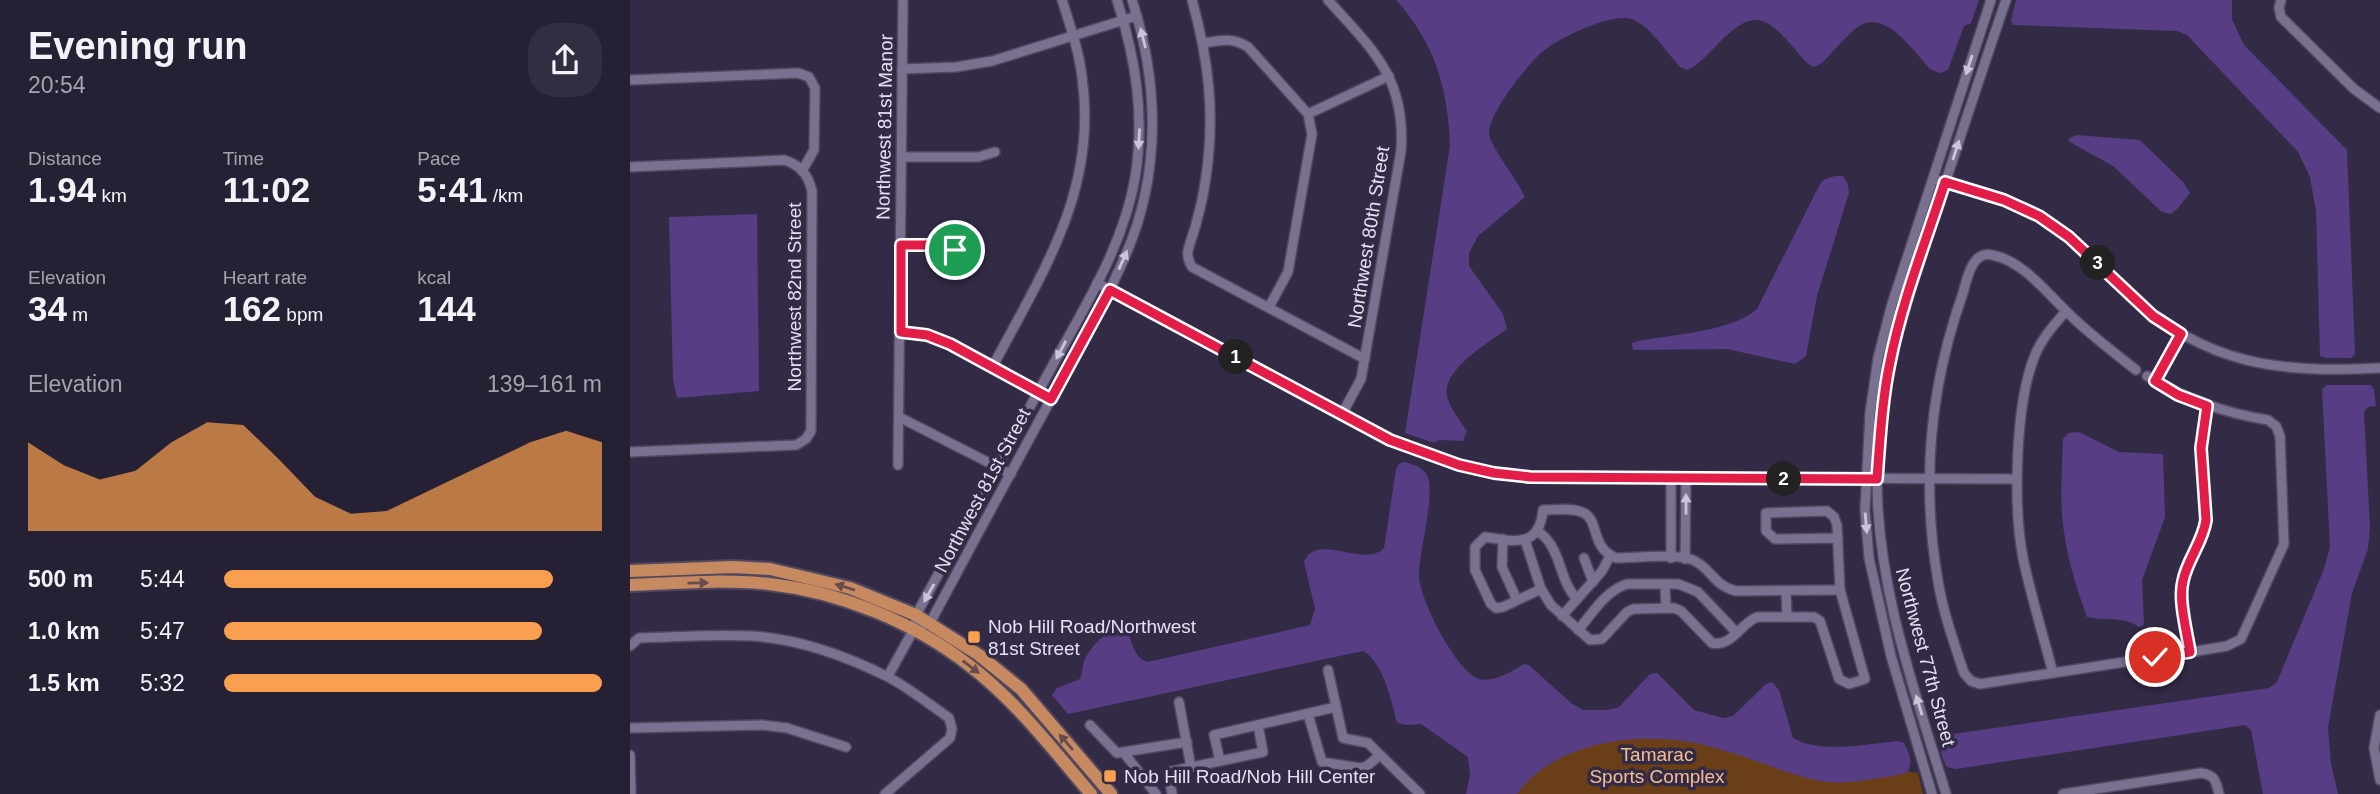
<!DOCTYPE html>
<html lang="en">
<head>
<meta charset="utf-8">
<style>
	:root { --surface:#262034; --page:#322d40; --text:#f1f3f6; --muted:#a4a3ac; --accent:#fa9f4f }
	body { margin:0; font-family:Arial,sans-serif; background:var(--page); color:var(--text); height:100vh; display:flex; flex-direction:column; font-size:26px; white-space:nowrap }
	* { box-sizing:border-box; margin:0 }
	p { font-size:23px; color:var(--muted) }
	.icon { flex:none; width:38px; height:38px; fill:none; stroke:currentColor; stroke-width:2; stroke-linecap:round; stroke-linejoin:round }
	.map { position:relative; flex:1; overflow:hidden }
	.sheet { display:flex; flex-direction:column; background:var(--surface); width:630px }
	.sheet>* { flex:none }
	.pin { position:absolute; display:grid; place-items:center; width:60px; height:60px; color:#fff; margin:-30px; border:4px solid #fff; border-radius:50%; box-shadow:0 2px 7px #0007 }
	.km { position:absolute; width:35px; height:35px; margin:-18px; border-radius:50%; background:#222; color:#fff; font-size:19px; line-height:35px; text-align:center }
	.round { display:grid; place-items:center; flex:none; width:74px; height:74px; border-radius:28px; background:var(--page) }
	.headline { display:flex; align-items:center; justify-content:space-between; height:119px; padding:0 28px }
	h1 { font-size:38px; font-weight:700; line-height:52px }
	.stats { display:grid; grid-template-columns:repeat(3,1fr); gap:10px; height:119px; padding:7px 28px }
	.stats div { display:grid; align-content:center }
	.stats b { font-size:35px; font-weight:700 }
	.stats small { font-size:19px; font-weight:400 }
	.stats p { font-size:19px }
	.chart { height:196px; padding:14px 28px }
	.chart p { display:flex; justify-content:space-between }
	.chart svg { width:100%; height:126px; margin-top:7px; fill:var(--accent); opacity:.7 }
	ul { padding:0 28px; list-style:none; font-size:23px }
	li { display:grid; grid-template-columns:112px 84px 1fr; align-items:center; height:52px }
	li i { height:18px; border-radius:9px; background:var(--accent) }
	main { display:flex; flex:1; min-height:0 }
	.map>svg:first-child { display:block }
	.green { fill:#6a3e16 }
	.water { fill:#563d84 }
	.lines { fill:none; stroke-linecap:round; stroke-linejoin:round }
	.minor-casing { stroke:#50485f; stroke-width:12 }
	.major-casing { stroke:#50485f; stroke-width:16 }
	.minor { stroke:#7a7190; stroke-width:9 }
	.major { stroke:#c7895f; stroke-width:12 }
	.oneway { fill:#cac5da }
	.oneway2 { fill:#674c4e }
	.route-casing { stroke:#fff; stroke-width:14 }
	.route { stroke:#e11d48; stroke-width:9 }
	.poi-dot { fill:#fa9f4f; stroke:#332b45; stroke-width:2.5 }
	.labels { text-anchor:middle; stroke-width:7; stroke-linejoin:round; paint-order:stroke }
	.street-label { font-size:19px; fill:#e5e1f2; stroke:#332b45 }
	.poi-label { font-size:19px; fill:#e5e1f2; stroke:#332b45; text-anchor:start }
	.park-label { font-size:19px; fill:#f5bd90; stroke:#332b45 }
</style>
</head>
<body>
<main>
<section class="sheet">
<div class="headline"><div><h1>Evening run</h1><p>20:54</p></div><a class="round"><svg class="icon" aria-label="share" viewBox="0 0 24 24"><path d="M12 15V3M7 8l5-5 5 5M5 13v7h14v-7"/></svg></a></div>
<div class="stats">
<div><p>Distance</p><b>1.94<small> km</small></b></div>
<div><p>Time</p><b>11:02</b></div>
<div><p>Pace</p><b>5:41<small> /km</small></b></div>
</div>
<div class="stats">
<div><p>Elevation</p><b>34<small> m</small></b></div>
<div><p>Heart rate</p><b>162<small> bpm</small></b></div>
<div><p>kcal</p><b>144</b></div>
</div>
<div class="chart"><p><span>Elevation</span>139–161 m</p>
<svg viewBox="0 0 160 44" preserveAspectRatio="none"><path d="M0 44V13L10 21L20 26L30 23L40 13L50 6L60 7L70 19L80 32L90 38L100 37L110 31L120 25L130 19L140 13L150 9L160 13V44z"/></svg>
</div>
<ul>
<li><b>500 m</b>5:44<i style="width:87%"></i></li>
<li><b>1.0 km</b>5:47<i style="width:84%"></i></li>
<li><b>1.5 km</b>5:32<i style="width:100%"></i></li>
</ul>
</section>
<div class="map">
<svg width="1750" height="794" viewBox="0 0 1750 794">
	<rect width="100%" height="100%" fill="#332b45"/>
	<polygon class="green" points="1015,735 1288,773 1293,794 883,794 900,772 948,745"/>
	<g class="water">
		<path d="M766,0H1349L1341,23L1334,26L1318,70L1309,73L1300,69C1285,53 1258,11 1231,25C1221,30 1201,54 1192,63L1184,67L1178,64C1166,52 1153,33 1139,24C1109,5 1083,58 1058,70L1050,67C1038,54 1018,23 1001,19C981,13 932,37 916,49C900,60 859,113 859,132C858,144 889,182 895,197L848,236L839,253V266L873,314L877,329C858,343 811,370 817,397C821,409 830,421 837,431L833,441L809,440L804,443L775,433L776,427L820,146C818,89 805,43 766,0Z"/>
		<polygon points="1386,0 1602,0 1602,20 1614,45 1717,150 1725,354 1721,358 1696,358 1690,356 1686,211 1680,177 1668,152 1557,35 1547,31 1383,25 1381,20"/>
		<polygon points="1446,135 1510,140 1553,182 1560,193 1547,209 1541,214 1532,212 1483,166 1438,141 1440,138"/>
		<path d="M1205,176H1213L1218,184L1219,193L1187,296L1176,356L1165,364L1097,349L1003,350L1002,343L1008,341C1042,335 1103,331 1127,309L1189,186L1193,180Z"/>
		<polygon points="127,214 129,391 47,398 43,379 39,217"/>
		<path d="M1697,385H1741L1744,390L1746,406L1738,407L1734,412L1740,527L1738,549L1722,593L1698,727L1701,763L1708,794H1633L1621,730L1615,725L1326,769L1317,767C1310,755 1308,746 1317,735L1639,688L1647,682L1694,569L1700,547L1692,389Z"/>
		<path d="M1449,432L1489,452L1533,454L1535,517L1512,580L1514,625L1509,627C1491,615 1477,622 1457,617C1448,592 1439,565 1435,538C1429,506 1432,472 1433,439L1438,433Z"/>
		<path d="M774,462C782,464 793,467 797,475C806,494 789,551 789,575C789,599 826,671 849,679C862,683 883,671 894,664L899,665L941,703L953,710H977L989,707L1020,674L1027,673L1064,710L1093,718L1103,716L1136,684L1142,682L1149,690L1163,738C1190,754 1238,744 1268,741L1274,743C1279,753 1284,763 1277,773C1252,778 1223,784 1197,782C1170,778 1146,768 1120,759C1100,752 1075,744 1053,741C996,733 923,745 887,794H836L840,775L838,757L791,724L777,725L767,723C762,703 753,661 733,651L438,714L422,695L427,688L450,679C453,672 452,663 456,657C465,641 480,627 498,631C502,643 504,658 518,662L680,625L685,609L674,562C686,531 734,569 754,548L766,469L769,464Z"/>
	</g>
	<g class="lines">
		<defs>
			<g id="minor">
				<path d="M562,0C579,61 585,114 576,177C574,191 571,206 567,220C565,230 560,241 558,251C557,257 559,262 562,267L735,359"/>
				<path d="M698,0C743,50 776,78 771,151L731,379L712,414"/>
				<polyline points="1651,0 1649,8 1651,17 1724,89 1750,108"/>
				<path d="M574,43C591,40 603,37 618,47L678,114L682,134L658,272L639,307"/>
				<polyline points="272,69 326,67 362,61 507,16"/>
				<polyline points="0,80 168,73 179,77 185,88 184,150 172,171"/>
				<polyline points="678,114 759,76"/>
				<polyline points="272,157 348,157 365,152"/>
				<path d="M0,167L154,160C170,165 178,174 182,191L181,431L176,439L166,445L0,452"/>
				<path d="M1303,179C1339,189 1376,197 1408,216C1445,237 1471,269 1501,296C1577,366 1651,373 1750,368"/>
				<polyline points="271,245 307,245 325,250"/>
				<polyline points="467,283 760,440 829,465 864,473 900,477 1387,479"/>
				<polyline points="271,332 297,335 320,344 421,399"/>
				<path d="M363,366C413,271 468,190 452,77C449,51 440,25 432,0"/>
				<path d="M1506,370C1482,351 1458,333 1437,312C1415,291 1393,261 1362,255C1342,250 1337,279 1333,293C1300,386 1291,483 1308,581C1313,612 1324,643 1334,673L1341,681L1350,684L1508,660"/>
				<path d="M1517,376C1555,399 1593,413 1638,420L1646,426L1650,436L1654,544L1611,639L1597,646L1525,658"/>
				<polyline points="1525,381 1551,334"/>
				<polyline points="271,418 381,474"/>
				<polyline points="268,465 273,0"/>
				<polyline points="1041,479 1041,558"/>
				<path d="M907,531C932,546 928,580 947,599"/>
				<polyline points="873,539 872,567 887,600"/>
				<path d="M895,540L911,589L921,605L960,640L972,639L997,612L1003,609L1044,608L1051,611L1082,643C1102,647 1110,624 1127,617H1184L1190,621L1209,679L1219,684L1235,679L1210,590L1207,525L1204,517L1197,511L1136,513V531L1145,539L1208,538"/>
				<polyline points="954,558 963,582"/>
				<polyline points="1055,559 1056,479"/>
				<polyline points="1035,584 1036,608"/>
				<path d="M911,589L873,607L866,608L861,604L845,570V547L855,537C884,541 909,549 913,510C925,510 943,507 954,513C970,522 960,547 986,558C1007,558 1043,553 1063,560C1081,568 1084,586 1106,591L1210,590"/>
				<polyline points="1156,591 1157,617"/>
				<polyline points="932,616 972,571 980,556"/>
				<path d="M294,625L300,623C340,548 380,474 421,399C447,351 475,304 496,254C531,173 529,83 502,0"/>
				<path d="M948,630C963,613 975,591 997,584H1048L1056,587L1068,592L1106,632"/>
				<path d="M0,646L9,638C47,637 85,634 122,636C168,639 216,656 256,676C278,687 299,704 319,718L322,729L320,738L255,794"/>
				<polyline points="1560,652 1552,591 1553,580 1574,532 1576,520 1571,448 1577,406"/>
				<polyline points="698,670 713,738 738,743 790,794"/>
				<path d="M1423,673C1413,635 1401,596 1393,558C1383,506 1385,404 1405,355C1412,338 1424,325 1436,311"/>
				<path d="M258,676L284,629L286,615C331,534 375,453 419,372C452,311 493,248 505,178C515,117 506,59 487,0"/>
				<polyline points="549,702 561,767"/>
				<polyline points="678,714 692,762 730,768 737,766 750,755"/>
				<polyline points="1750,715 1744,748 1750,780"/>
				<polyline points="460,725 487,753 557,742"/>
				<polyline points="0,728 132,725 157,728 216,747"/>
				<polyline points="494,753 526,794"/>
				<polyline points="0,755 1,794"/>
				<polyline points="590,761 584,735 706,707"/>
				<polyline points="542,794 538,772 633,752 628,725"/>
				<polyline points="1302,794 1261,656 1239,558 1235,510 1240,413 1248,358 1262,304 1361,0"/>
				<path d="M1316,794C1285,691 1247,588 1247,479C1247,386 1277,298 1306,211C1329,141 1352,70 1376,0"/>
				<path d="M1433,794L1571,773C1585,775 1586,781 1589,794"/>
			</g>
			<g id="major">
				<polyline points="0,571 103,567 140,569 220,588 286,615 349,655 391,689 481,794"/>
				<path d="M0,585C46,583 93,579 139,584C210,592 284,622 340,666C387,702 423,750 461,794"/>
			</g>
		</defs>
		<use href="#minor" class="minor-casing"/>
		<use href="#major" class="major-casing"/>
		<use href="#minor" class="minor"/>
		<use href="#major" class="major"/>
	</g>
	<defs><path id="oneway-solid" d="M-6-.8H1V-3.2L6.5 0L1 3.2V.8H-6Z" transform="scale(1.75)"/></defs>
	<g class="oneway">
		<use href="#oneway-solid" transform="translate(513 38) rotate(-104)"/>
		<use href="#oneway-solid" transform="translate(1339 65) rotate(108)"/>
		<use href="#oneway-solid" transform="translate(509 139) rotate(93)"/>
		<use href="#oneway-solid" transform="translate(1326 150) rotate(-72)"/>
		<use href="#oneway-solid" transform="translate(493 260) rotate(-66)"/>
		<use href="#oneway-solid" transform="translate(431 350) rotate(118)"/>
		<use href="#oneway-solid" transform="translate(1056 504) rotate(-90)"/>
		<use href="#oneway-solid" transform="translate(1236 523) rotate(85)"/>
		<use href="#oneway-solid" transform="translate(299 593) rotate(119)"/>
		<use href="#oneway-solid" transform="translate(1289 705) rotate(-107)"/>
	</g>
	<g class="oneway2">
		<use href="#oneway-solid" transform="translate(68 583) rotate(-1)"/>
		<use href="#oneway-solid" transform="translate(215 587) rotate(-163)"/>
		<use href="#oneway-solid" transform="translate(341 667) rotate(38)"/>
		<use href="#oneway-solid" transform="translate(436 742) rotate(-131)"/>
	</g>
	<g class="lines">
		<defs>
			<path id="route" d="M325,250L307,245H271V332L297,335L320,344L421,399L480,290L760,440L829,465L864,473L900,477L1247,479C1250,440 1252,400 1260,362C1272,301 1296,241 1315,182L1374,200L1409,216L1439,237L1523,316L1551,334L1525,381L1548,395L1577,406L1571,448L1576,520C1573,542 1557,560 1553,581C1548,600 1557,632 1560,652L1525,657"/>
		</defs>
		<use href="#route" class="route-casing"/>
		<use href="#route" class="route"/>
	</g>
	<g class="poi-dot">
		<rect x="337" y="630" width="14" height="14" rx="3.5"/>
		<rect x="473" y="769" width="14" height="14" rx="3.5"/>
	</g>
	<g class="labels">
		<g class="street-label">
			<text transform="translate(254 127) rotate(-89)" y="7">Northwest 81st Manor</text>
			<text transform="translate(738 237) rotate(-81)" y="7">Northwest 80th Street</text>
			<text transform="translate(164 297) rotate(-90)" y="7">Northwest 82nd Street</text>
			<text transform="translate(352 490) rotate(-62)" y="7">Northwest 81st Street</text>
			<text transform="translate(1296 657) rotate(75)" y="7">Northwest 77th Street</text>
		</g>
		<g class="poi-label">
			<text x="358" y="633">Nob Hill Road/Northwest<tspan x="358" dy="22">81st Street</tspan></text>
			<text x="494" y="783">Nob Hill Road/Nob Hill Center</text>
		</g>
		<g class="park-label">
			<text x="1027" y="761">Tamarac<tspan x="1027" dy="22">Sports Complex</tspan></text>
		</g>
	</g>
</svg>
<div class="pin" style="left:325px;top:250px;background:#1e9e55"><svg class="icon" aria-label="arrive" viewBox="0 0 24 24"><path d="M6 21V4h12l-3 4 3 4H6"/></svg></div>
<div class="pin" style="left:1525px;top:657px;background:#d93025"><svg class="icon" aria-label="check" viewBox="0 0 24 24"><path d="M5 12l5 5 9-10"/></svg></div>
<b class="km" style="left:606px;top:357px">1</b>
<b class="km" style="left:1154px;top:479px">2</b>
<b class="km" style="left:1468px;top:263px">3</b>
</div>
</main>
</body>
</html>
